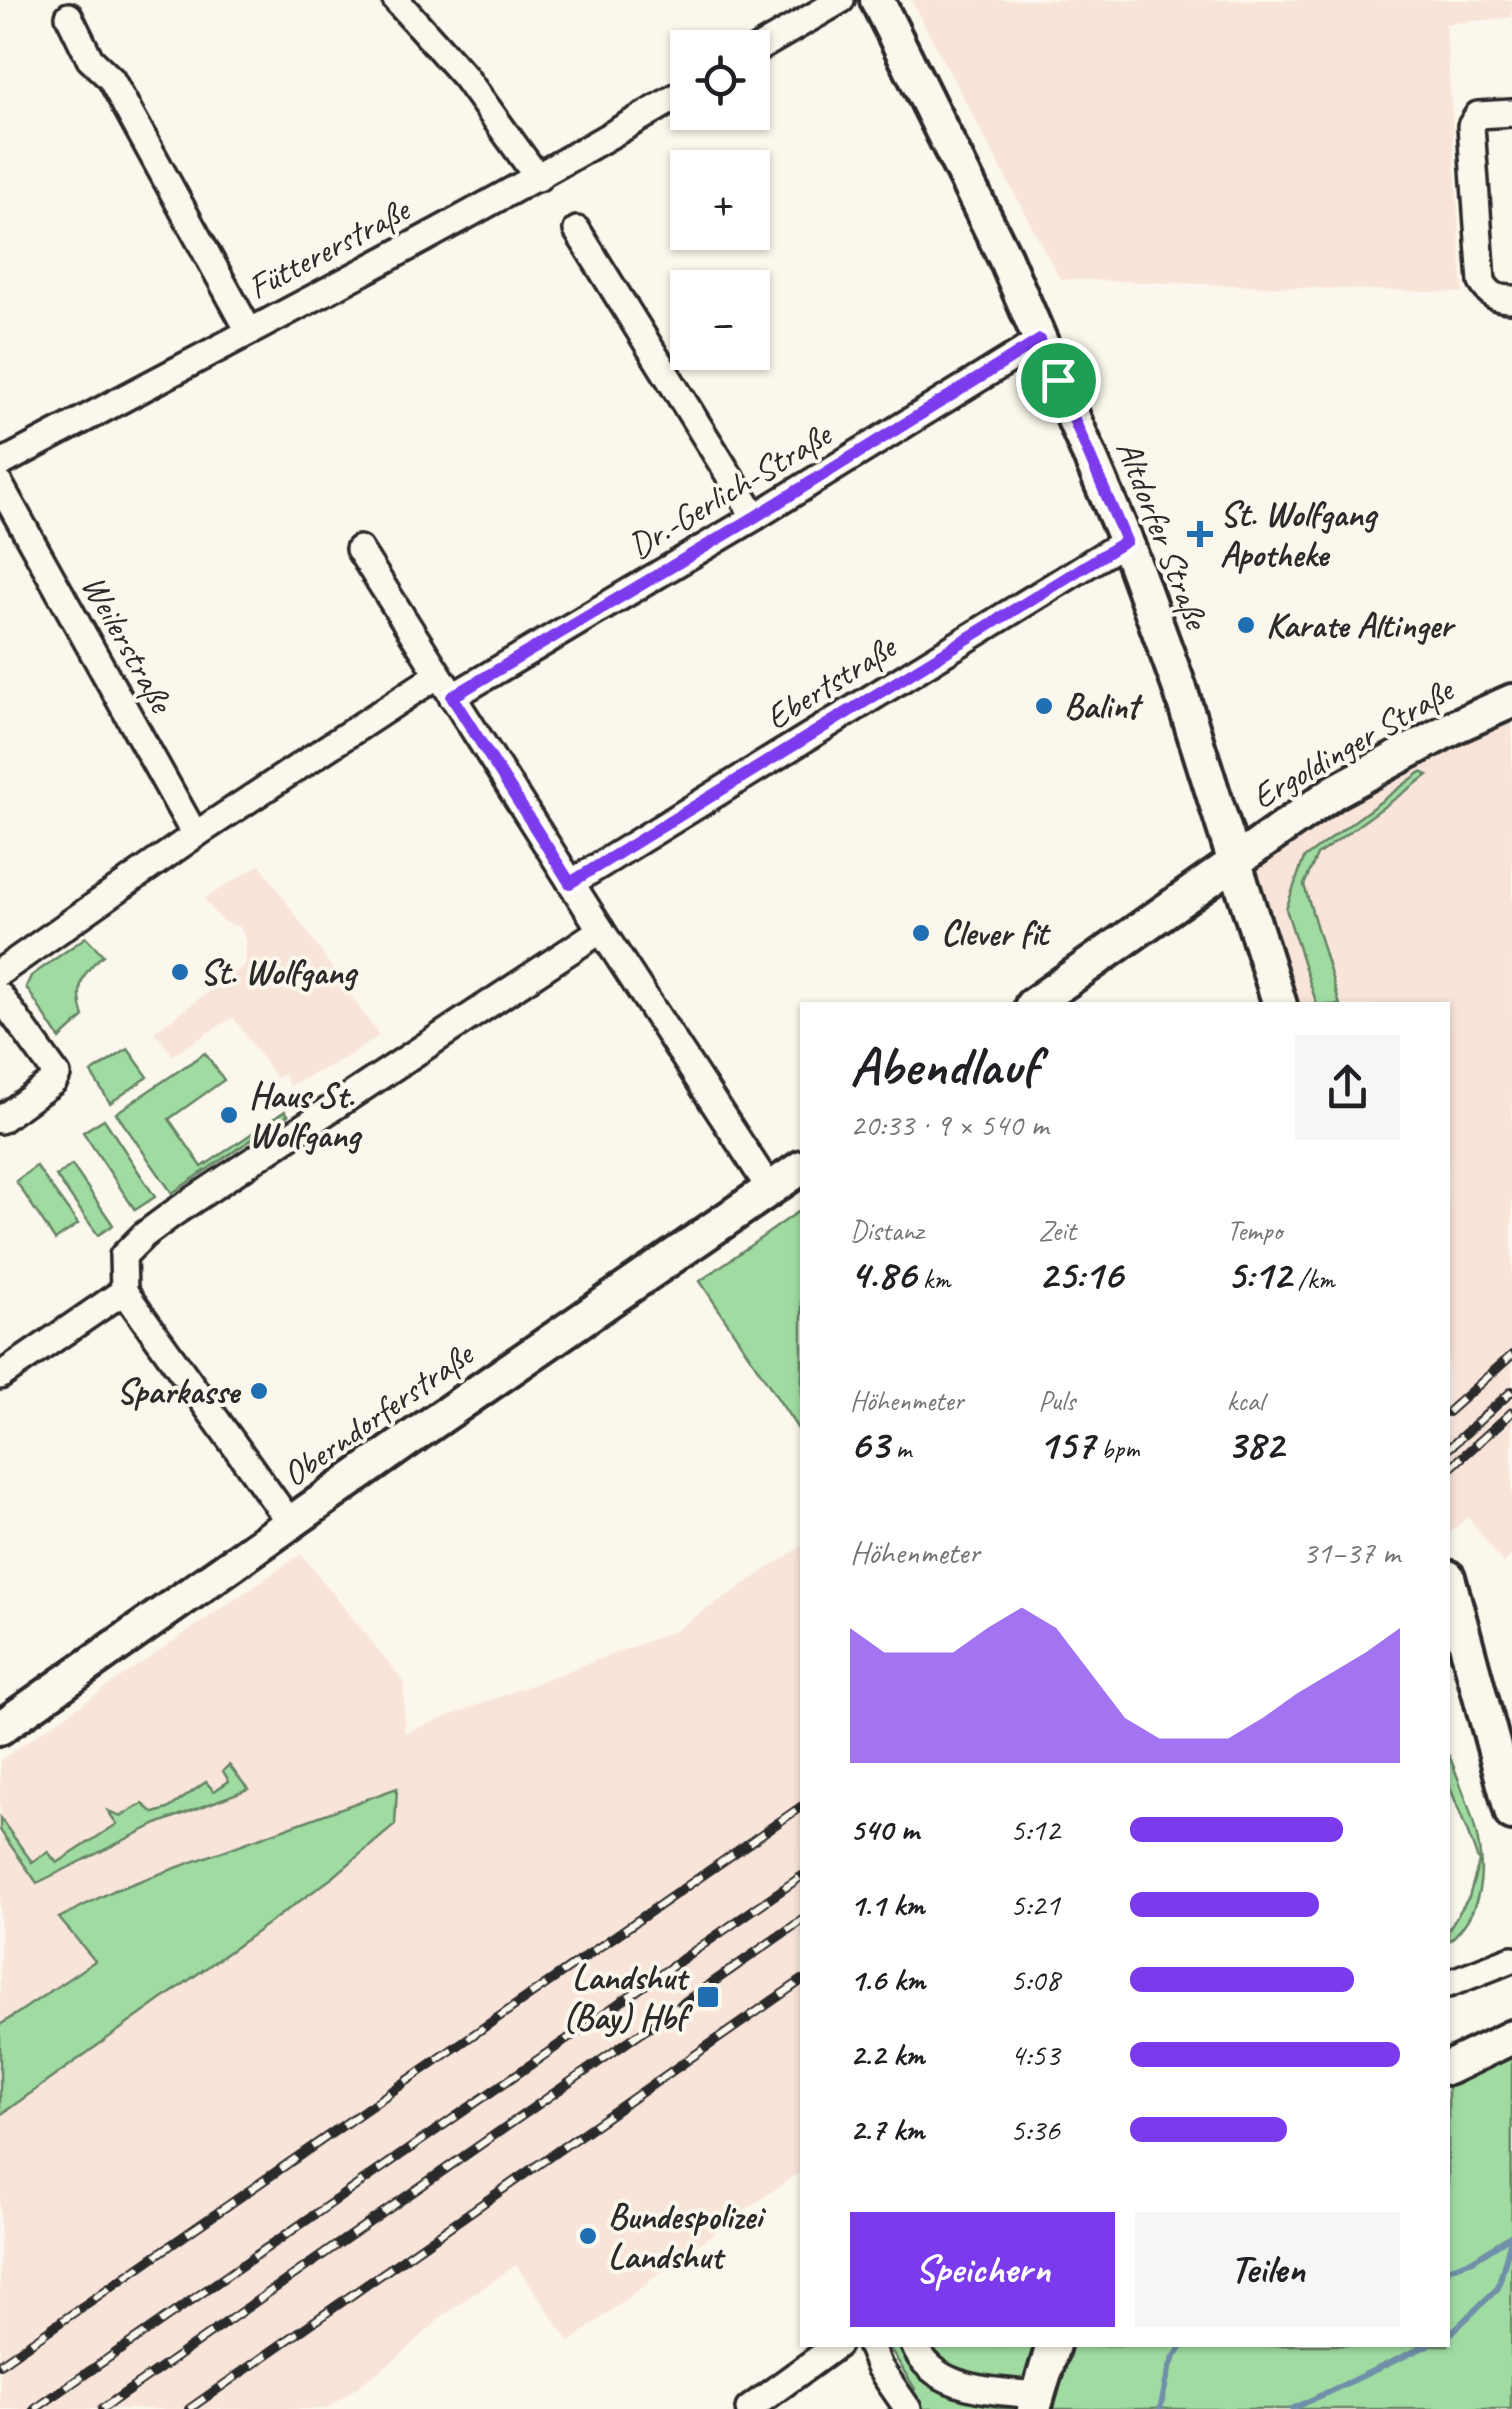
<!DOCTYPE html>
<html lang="de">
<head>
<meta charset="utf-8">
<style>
	:root { --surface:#fff; --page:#f6f6f6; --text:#202124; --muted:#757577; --accent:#7c3aed }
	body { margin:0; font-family:Caveat,sans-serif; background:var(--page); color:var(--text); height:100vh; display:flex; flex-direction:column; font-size:38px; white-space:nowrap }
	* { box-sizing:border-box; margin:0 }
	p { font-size:32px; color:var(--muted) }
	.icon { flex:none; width:55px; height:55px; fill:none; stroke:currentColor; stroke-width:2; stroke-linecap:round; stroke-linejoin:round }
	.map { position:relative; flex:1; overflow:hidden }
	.side { position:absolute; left:800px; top:1002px; width:650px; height:1345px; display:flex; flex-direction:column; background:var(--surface); border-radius:0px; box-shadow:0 2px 8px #0004 }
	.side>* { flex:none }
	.fabs { position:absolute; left:670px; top:30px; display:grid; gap:20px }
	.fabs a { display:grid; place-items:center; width:100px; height:100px; border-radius:0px; background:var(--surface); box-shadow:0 2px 8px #0004; font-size:50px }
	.pin { position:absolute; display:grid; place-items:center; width:85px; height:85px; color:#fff; margin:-42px; border:5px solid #fff; border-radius:50%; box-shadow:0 2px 10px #0007 }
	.round { display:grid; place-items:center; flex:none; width:105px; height:105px; border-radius:0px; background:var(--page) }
	.summary { display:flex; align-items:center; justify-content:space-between; height:170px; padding:0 50px }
	h1 { font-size:55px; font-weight:700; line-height:75px }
	.metrics { display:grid; grid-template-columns:repeat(3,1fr); gap:15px; height:170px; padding:10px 50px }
	.metrics div { display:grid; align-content:center }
	.metrics b { font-size:42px; font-weight:700 }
	.metrics small { font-size:28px; font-weight:400 }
	.metrics p { font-size:28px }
	.chart { height:280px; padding:20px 50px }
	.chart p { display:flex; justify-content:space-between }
	.chart svg { width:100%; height:180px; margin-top:10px; fill:var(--accent); opacity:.7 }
	.cta { display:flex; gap:20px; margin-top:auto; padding:20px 50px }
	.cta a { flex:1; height:115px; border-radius:0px; background:var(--accent); color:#fff; font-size:40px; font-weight:700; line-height:115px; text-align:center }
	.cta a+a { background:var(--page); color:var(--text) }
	ul { padding:0 50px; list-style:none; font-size:32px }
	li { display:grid; grid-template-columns:160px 120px 1fr; align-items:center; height:75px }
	li i { height:25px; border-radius:12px; background:var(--accent) }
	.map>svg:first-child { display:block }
	.built { fill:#f9e4da }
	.green { fill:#a0dca2; stroke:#668466; stroke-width:2.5 }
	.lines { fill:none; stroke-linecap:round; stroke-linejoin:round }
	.stream { stroke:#708fa8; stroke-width:6 }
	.minor-casing { stroke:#2b2b2b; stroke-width:32 }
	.major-casing { stroke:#2b2b2b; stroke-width:40 }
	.minor { stroke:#fbf7ec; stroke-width:25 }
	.major { stroke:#fbf7ec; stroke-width:32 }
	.rail-casing { stroke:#2b2b2b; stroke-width:10 }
	.rail { stroke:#fbf7ec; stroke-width:6; stroke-dasharray:19; stroke-linecap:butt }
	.route-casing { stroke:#fff; stroke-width:20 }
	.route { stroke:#7c3aed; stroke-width:12 }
	.poi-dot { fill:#1f6fb2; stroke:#fbf7ec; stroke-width:4 }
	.labels { text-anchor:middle; stroke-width:8; stroke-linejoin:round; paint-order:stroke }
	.street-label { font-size:35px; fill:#2b2b2b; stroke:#fbf7ec }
	.poi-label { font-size:35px; font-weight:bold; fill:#2b2b2b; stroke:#fbf7ec; text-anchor:start }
</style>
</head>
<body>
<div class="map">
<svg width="1512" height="2409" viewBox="0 0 1512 2409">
	<rect width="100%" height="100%" fill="#fbf7ec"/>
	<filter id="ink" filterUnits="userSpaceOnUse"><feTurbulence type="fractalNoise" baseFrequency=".01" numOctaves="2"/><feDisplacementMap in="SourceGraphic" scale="20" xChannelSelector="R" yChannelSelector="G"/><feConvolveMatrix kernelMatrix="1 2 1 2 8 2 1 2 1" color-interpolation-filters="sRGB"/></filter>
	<g filter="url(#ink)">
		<g class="built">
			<polygon points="911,0 1512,0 1512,17 1446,24 1463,293 1060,279"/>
			<polygon points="1512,706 1512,1555 1503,1563 1468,1517 1448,1534 1448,1005 1280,1005 1236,864"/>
			<polygon points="260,864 379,1036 345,1058 289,1086 284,1074 276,1078 233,1017 173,1055 154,1032 245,965 245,940 241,928 222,921 204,899"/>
			<polygon points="802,1546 802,2170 693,2248 570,2342 516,2265 445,2314 400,2356 326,2409 0,2409 0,1760 301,1554 404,1682 404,1733 674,1631"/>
		</g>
		<g class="green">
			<polygon points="1421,772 1428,775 1317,855 1304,885 1340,1005 1317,1005 1286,909 1304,858"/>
			<path d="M86,937L103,955C80,974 75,988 84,1017L60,1039L26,987L31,976Z"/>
			<polygon points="128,1049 148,1077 110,1103 91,1073"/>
			<polygon points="205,1053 224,1080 169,1119 202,1167 285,1111 288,1115 172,1193 116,1113"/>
			<polygon points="104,1119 155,1197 135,1210 83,1132"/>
			<polygon points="72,1165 113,1225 98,1235 56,1176"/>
			<polygon points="36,1166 78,1224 55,1240 16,1181"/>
			<polygon points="802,1209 802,1435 700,1281"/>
			<path d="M1449,1755C1472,1815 1508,1891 1448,1942V1930L1469,1897L1479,1862L1448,1782Z"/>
			<polygon points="229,1765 248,1789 157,1824 37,1883 0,1830 0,1818 32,1862 48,1852 57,1863 117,1824 108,1811 121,1816 143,1804 154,1813 168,1809 206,1782 214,1791 229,1781 223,1771"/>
			<polygon points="397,1788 395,1825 332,1878 0,2115 0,2025 95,1961 59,1918 115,1890"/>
			<polygon points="1512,2054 1511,2409 889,2409 915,2389 888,2345 902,2345 947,2365 935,2356 930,2345 1448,2345 1448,2088"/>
		</g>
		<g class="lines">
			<g class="stream">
				<polyline points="1448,2269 1473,2260 1512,2235"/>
				<polyline points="1448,2336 1498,2288 1512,2235"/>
				<path d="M1160,2409C1166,2389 1167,2357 1185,2345"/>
				<polyline points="1292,2409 1428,2345"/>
			</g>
			<defs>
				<g id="minor">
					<polyline points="396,0 465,77 538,178"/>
					<polyline points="69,16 90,59 111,79 249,331"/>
					<polyline points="752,52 841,0"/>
					<path d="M1512,113L1478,115L1471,126L1482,282C1490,295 1496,299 1512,299"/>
					<polyline points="577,230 755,517"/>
					<path d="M0,464C230,341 463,223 688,90"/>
					<polyline points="0,485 195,835"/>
					<polyline points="359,549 601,930 770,1189"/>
					<polyline points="452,697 755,517 1041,340"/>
					<polyline points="571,883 1126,541"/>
					<polyline points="0,972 195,835 438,675"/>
					<polyline points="0,996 57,1075 54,1081 0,1120"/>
					<polyline points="0,1376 124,1291"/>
					<polyline points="291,1524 124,1291 123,1256 144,1235 175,1212 601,930"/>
					<polyline points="1448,1984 1512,1959"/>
					<polyline points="870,2345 879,2367 908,2409"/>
					<path d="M914,2345C934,2392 993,2390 1036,2395"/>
					<polyline points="749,2409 837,2345"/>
				</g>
				<g id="major">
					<polyline points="877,0 1005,258 1126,541 1180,689 1280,1005"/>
					<polyline points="1032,1005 1334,792 1456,726 1512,701"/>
					<polyline points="1448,1577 1512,1814"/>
					<polyline points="0,1728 418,1433 802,1167"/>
					<polyline points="1448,2068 1512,2037"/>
					<polyline points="1034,2409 1053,2345"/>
				</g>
			</defs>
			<use href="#minor" class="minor-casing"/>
			<use href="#major" class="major-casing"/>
			<use href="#minor" class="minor"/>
			<use href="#major" class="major"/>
			<defs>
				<g id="rail">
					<polyline points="1448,1412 1512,1355"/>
					<polyline points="1448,1449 1512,1391"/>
					<polyline points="1448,1470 1512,1412"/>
					<polyline points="0,2364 802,1806"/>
					<polyline points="35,2409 802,1876"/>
					<polyline points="102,2409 802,1920"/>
					<polyline points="189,2409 802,1980"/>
				</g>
			</defs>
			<use href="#rail" class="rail-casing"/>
			<use href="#rail" class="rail"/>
		</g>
	</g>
	<g class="lines" filter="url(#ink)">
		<defs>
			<polygon id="route" points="1040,340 1126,541 570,883 452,697 755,517"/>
		</defs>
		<use href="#route" class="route-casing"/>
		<use href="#route" class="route"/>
	</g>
	<g class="poi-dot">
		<path d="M1195 519h10v10h10v10h-10v10h-10v-10h-10v-10h10z"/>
		<circle cx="1246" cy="625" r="10"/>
		<circle cx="1044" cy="706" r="10"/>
		<circle cx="921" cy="933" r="10"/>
		<circle cx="180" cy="972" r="10"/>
		<circle cx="229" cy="1115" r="10"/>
		<circle cx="259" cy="1391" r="10"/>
		<rect x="696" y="1985" width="24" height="24" rx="5"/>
		<circle cx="588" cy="2236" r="10"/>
	</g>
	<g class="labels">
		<g class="street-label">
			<text transform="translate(328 248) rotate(-28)" y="12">Füttererstraße</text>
			<text transform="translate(729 490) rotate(-31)" y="12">Dr.-Gerlich-Straße</text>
			<text transform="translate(1163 534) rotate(69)" y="12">Altdorfer Straße</text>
			<text transform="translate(128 643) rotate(61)" y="12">Weilerstraße</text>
			<text transform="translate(830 682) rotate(-32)" y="12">Ebertstraße</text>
			<text transform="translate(1352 743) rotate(-30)" y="12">Ergoldinger Straße</text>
			<text transform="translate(377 1414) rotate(-35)" y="12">Oberndorferstraße</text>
		</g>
		<g class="poi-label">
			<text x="1220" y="526">St. Wolfgang<tspan x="1220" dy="40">Apotheke</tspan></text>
			<text x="1266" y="637">Karate Altinger</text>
			<text x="1064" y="718">Balint</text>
			<text x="941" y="945">Clever fit</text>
			<text x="200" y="984">St. Wolfgang</text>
			<text x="249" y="1107">Haus St.<tspan x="249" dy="40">Wolfgang</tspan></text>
			<text x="239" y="1403" text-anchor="end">Sparkasse</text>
			<text x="686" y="1989" text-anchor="end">Landshut<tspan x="686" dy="40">(Bay) Hbf</tspan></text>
			<text x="608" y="2228">Bundespolizei<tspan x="608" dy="40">Landshut</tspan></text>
		</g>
	</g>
</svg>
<div class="fabs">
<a><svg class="icon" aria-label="locate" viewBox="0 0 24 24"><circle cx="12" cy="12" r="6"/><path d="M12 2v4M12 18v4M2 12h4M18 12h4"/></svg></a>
<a>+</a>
<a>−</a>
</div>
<div class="pin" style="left:1058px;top:380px;background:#1e9e55"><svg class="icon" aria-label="arrive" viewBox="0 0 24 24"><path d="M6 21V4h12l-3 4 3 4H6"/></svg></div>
<section class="side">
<div class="summary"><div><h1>Abendlauf</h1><p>20:33 · 9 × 540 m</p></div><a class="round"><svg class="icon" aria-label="share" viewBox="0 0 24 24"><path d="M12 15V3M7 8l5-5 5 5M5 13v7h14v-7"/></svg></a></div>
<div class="metrics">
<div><p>Distanz</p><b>4.86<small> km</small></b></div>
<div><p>Zeit</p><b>25:16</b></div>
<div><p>Tempo</p><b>5:12<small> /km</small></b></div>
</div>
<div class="metrics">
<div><p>Höhenmeter</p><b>63<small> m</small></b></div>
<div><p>Puls</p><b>157<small> bpm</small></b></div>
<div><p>kcal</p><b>382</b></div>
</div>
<div class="chart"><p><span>Höhenmeter</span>31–37 m</p>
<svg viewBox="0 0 160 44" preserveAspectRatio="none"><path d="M0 44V11L10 17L20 17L30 17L40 11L50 6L60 11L70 22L80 33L90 38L100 38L110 38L120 33L130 27L140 22L150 17L160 11V44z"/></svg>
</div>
<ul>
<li><b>540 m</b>5:12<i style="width:79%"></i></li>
<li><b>1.1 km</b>5:21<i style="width:70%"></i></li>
<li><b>1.6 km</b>5:08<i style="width:83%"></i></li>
<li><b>2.2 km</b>4:53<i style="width:100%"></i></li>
<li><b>2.7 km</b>5:36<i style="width:58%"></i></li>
</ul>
<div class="cta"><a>Speichern</a><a>Teilen</a></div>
</section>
</div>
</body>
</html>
